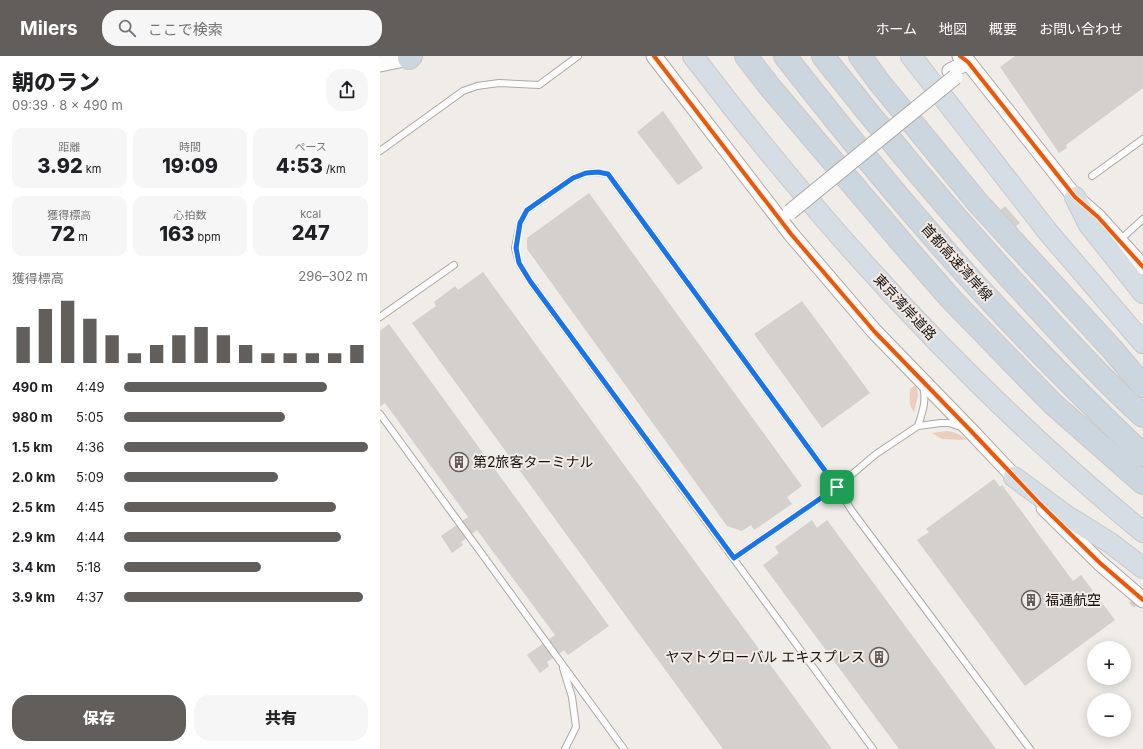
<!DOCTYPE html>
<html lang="ja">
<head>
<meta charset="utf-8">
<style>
	:root { --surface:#fff; --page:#f6f6f6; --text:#202124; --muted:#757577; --accent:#615e5b }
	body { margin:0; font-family:Inter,"Noto Sans JP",sans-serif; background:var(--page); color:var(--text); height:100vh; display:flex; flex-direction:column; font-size:15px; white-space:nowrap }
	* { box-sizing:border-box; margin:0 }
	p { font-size:13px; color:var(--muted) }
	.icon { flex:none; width:22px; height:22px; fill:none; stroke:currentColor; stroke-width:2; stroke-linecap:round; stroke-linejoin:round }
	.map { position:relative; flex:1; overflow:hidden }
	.sheet { display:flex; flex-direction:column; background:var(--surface); width:380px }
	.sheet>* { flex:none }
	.tools { position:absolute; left:707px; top:585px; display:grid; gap:8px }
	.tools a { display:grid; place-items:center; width:44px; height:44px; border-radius:50%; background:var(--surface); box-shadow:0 2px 10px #0003; font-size:20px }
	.pin { position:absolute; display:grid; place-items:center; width:34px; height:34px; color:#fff; margin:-17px; border-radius:8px; box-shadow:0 2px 6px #0006 }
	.round { display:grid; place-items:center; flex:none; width:42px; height:42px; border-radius:16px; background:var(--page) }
	.head { display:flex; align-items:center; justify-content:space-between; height:68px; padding:0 12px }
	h1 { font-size:22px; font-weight:800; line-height:30px }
	.figures { display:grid; grid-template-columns:repeat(3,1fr); gap:6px; height:68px; padding:4px 12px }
	.figures div { display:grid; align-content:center; border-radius:10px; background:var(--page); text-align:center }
	.figures b { font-size:20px; font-weight:800 }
	.figures small { font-size:11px; font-weight:400 }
	.figures p { font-size:11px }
	.chart { height:112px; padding:8px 12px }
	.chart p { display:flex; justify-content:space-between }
	.chart svg { width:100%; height:72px; margin-top:4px; stroke:var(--accent); stroke-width:6 }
	.button { display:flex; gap:8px; margin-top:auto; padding:8px 12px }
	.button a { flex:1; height:46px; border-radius:16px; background:var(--accent); color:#fff; font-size:16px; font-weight:800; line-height:46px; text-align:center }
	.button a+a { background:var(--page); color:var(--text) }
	ul { padding:0 12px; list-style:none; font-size:13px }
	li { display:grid; grid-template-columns:64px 48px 1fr; align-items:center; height:30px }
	li i { height:10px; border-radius:5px; background:var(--accent) }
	header { display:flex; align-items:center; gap:24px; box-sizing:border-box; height:56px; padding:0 20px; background:var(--accent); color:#fff }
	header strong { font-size:19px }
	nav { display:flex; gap:22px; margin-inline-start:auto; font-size:14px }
	.search { width:280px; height:36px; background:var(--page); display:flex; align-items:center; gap:10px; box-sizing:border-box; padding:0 14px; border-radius:16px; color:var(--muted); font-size:15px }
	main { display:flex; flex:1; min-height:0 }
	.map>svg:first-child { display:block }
	.green { fill:#e9cfbd }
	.building { fill:#d3d0cd }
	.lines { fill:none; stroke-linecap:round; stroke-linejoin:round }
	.service-casing { stroke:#aca8a6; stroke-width:8 }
	.tertiary-casing { stroke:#aca8a6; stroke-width:17 }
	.trunk-casing { stroke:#cac8c7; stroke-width:22 }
	.motorway-casing { stroke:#cac8c7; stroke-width:24 }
	.service { stroke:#fdfcfc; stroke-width:6 }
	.tertiary { stroke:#fdfcfc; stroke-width:15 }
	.trunk { stroke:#d5dee4; stroke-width:20 }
	.motorway { stroke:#cbd6de; stroke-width:22 }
	.tertiary-bridge-casing { stroke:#aca8a6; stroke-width:17; stroke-linecap:butt }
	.tertiary-bridge { stroke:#fdfcfc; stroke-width:15 }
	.cycleway-casing { stroke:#f4ebe5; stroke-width:6 }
	.cycleway { stroke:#e8590c; stroke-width:4 }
	.route-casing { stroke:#fff; stroke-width:8 }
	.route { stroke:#1a73e8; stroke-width:5 }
	.labels { text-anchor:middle; stroke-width:4; stroke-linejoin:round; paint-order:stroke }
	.street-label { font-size:14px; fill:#14110f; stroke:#f4ebe5 }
	.poi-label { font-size:14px; fill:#14110f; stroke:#f4ebe5; text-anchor:start }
</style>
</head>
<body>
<header>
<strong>Milers</strong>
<div class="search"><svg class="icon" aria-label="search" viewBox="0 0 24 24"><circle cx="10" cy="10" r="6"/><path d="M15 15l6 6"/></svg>ここで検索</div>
<nav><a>ホーム</a><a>地図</a><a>概要</a><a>お問い合わせ</a></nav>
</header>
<main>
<section class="sheet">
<div class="head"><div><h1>朝のラン</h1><p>09:39 · 8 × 490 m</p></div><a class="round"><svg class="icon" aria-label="share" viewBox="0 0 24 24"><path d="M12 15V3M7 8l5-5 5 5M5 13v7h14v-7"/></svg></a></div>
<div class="figures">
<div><p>距離</p><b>3.92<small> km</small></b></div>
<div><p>時間</p><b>19:09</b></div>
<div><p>ペース</p><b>4:53<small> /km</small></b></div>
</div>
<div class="figures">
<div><p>獲得標高</p><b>72<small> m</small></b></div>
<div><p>心拍数</p><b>163<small> bpm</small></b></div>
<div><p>kcal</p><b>247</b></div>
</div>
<div class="chart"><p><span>獲得標高</span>296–302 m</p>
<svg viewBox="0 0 160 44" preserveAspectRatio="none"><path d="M5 44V22M15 44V11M25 44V6M35 44V17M45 44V27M55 44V38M65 44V33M75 44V27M85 44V22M95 44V27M105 44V33M115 44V38M125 44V38M135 44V38M145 44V38M155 44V33"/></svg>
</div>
<ul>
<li><b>490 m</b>4:49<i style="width:83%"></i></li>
<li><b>980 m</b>5:05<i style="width:66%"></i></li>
<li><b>1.5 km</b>4:36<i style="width:100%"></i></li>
<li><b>2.0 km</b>5:09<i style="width:63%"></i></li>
<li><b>2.5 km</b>4:45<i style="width:87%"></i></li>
<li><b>2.9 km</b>4:44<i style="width:89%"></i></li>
<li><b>3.4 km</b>5:18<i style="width:56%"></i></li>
<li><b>3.9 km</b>4:37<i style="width:98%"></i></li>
</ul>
<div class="button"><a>保存</a><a>共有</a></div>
</section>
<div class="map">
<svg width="763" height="693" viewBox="0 0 763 693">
	<rect width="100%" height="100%" fill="#f0ece8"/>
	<g class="green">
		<path d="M535,329L537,332L538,340L534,356C528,349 530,341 530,333Z"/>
		<path d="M567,375C576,376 581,379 587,384L562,383L552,377Z"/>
	</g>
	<g class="building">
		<polygon points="635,0 763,0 763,32 686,89 687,92 679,97 620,11"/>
		<polygon points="283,55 323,112 298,129 257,76"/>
		<polygon points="209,137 422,430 407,441 412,448 374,474 371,469 362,475 347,470 147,193 147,182"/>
		<polygon points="625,150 640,167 621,183 606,167"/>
		<polygon points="103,216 452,693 343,693 32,267 56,250 54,246 75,230 78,234"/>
		<polygon points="422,245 490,337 442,372 374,278"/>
		<polygon points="9,268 229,570 188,599 184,594 167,606 169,610 160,617 147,599 175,579 97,474 81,486 83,489 72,497 61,480 88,461 5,347 0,351 0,275"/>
		<polygon points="614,423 620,431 622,429 693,525 701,519 735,564 645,630 537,484 549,476 546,473"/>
		<polygon points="432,464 437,472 447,464 616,693 519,693 383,509 399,497 395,491"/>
		<polygon points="752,544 757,548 754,552 749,547"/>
	</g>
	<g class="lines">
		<defs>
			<g id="service">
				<polyline points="0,95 83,35 97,30 119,27 159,29 198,0"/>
				<polyline points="712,120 763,83"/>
				<polyline points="740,184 763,163"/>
				<polyline points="0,261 74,209"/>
				<polyline points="0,358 244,693"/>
				<path d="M538,370C542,357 547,345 543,331"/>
				<polyline points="354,502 457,431 496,398 538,370 561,367 569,367 581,371"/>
				<polyline points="183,612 192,641 196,671 185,693"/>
				<polyline points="493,693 150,225 139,207 135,192 140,167 147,154 193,122 206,117 217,116 228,118 457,431 472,455 650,693"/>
			</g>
			<g id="tertiary">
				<polyline points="274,0 411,178 494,275 591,375 642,429"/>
				<polyline points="580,0 588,6 695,141 718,161 763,211"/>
				<polyline points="0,8 29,2 34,0"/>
				<polyline points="570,15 588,6"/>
				<polyline points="664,452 720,507 763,544"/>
			</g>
			<g id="trunk">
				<path d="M313,0C445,174 594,337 763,476"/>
				<polyline points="531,0 668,176 763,287"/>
				<polyline points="695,141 709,169 763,237"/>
				<polyline points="634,421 687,460 729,486 763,512"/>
			</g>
			<g id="motorway">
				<polyline points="366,0 389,30 529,195 571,243 673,348 763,427"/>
				<path d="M405,0C452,60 499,119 549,176C616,254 689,328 763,399"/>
				<path d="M443,0C509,84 578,166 651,245C687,284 723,324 763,360"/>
				<polyline points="480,0 499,26 598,147 732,293 763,330"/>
				<polyline points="29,2 31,0"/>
			</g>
		</defs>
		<use href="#service" class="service-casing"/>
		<use href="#tertiary" class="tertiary-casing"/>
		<use href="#trunk" class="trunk-casing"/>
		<use href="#motorway" class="motorway-casing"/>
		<use href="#service" class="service"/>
		<use href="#tertiary" class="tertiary"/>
		<use href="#trunk" class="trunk"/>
		<use href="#motorway" class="motorway"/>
		<defs>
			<polyline id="tertiary-bridge" points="410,156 575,21"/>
		</defs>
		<use href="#tertiary-bridge" class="tertiary-bridge-casing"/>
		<use href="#tertiary-bridge" class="tertiary-bridge"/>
		<defs>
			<g id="cycleway">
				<polyline points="274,0 411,178 494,275 591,375 660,448 720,507 763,544"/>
				<polyline points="580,0 588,6 695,141 718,161 763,211"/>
			</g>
		</defs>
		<use href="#cycleway" class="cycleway-casing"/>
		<use href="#cycleway" class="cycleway"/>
	</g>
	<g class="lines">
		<defs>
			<polygon id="route" points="218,116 228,118 457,431 354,502 150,225 139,207 136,192 140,167 147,154 193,122 206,117"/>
		</defs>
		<use href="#route" class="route-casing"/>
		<use href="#route" class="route"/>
	</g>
	<defs>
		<symbol id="building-ring" viewBox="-11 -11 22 22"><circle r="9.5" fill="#f4ebe5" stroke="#615e5b" stroke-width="1.5"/><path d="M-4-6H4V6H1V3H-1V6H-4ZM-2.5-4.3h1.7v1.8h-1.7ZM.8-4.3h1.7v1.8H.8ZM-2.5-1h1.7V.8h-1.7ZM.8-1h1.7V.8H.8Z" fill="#615e5b"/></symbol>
	</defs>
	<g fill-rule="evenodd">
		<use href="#building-ring" x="68" y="395" width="22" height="22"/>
		<use href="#building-ring" x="640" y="533" width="22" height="22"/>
		<use href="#building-ring" x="488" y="590" width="22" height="22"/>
	</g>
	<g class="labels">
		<g class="street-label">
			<text transform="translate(577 206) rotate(48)" y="5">首都高速湾岸線</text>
			<text transform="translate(525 251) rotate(47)" y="5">東京湾岸道路</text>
		</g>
		<g class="poi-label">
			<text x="93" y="411">第2旅客ターミナル</text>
			<text x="665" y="549">福通航空</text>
			<text x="485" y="606" text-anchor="end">ヤマトグローバル エキスプレス</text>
		</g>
	</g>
</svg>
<div class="tools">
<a>+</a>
<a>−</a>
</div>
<div class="pin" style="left:457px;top:431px;background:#1e9e55"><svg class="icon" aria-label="arrive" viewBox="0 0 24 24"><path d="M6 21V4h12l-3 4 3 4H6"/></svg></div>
</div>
</main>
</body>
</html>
